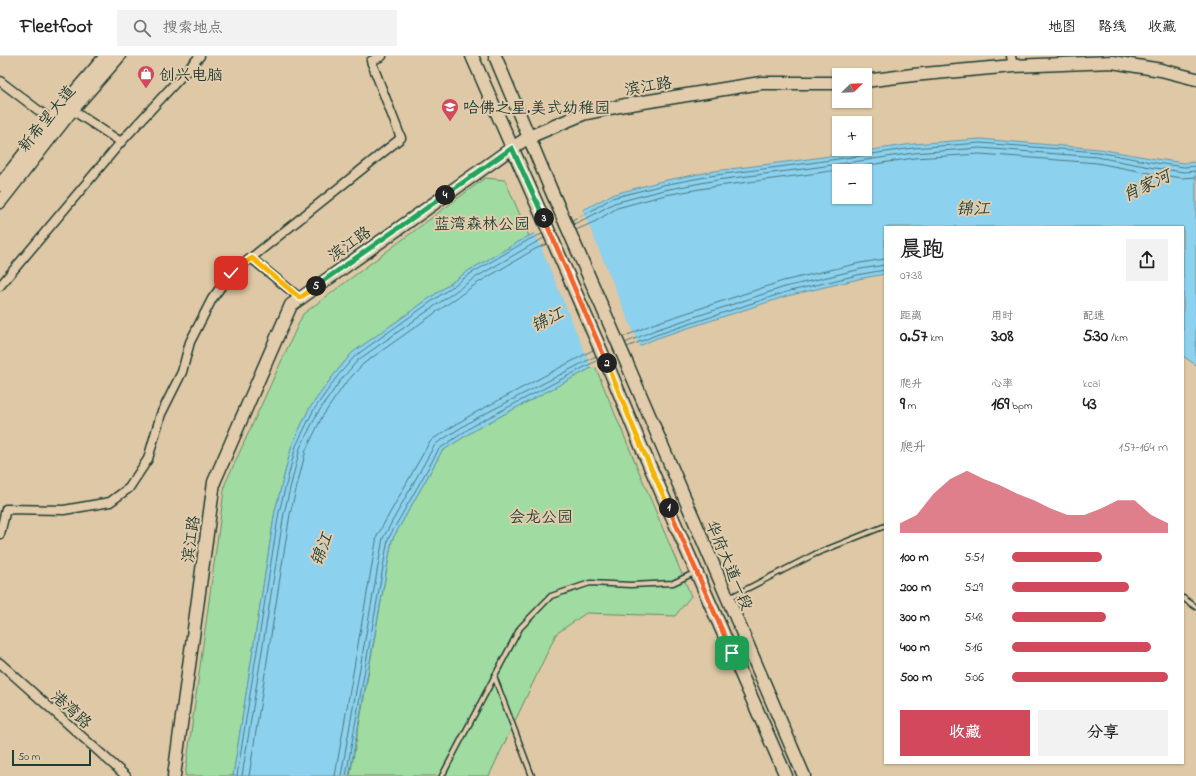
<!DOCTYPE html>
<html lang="zh">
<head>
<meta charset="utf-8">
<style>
	:root { --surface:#fff; --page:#f2f2f2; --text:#222; --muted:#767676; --line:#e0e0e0; --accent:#d1495b }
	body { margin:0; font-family:"Indie Flower","LXGW WenKai TC",sans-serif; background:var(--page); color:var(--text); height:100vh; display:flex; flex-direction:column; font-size:15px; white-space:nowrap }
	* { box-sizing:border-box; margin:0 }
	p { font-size:13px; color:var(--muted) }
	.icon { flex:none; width:22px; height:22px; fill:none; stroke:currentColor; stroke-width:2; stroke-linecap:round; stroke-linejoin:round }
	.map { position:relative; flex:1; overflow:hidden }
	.drawer { position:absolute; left:884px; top:170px; width:300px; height:538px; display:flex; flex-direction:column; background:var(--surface); border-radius:0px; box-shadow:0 1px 3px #0004 }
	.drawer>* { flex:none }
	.needle { width:26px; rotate:67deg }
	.fabs { position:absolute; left:832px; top:12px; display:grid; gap:8px }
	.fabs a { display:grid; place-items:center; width:40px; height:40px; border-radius:0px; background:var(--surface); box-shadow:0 1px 3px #0004; font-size:20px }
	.scale { position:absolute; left:12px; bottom:10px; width:79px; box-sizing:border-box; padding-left:4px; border:2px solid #1f3d34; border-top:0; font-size:11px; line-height:14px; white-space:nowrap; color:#1f3d34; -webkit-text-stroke:3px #e2ccac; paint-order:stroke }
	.pin { position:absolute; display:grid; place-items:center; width:34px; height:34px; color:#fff; margin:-17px; border-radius:8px; box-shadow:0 2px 6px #0006 }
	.km { position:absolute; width:20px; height:20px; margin:-10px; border-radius:50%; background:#222; color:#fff; font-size:11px; line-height:20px; text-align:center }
	.round { display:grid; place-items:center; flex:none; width:42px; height:42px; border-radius:0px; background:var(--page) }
	.summary { display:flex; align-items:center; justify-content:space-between; height:68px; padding:0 16px }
	h1 { font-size:22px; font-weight:800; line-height:30px }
	.stats { display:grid; grid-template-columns:repeat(3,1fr); gap:6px; height:68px; padding:4px 16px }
	.stats div { display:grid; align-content:center }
	.stats b { font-size:17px; font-weight:800 }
	.stats small { font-size:11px; font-weight:400 }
	.stats p { font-size:11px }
	.chart { height:112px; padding:8px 16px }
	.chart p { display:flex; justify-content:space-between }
	.chart svg { width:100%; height:72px; margin-top:4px; fill:var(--accent); opacity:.7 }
	.primary-button { display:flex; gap:8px; margin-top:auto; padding:8px 16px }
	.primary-button a { flex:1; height:46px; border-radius:0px; background:var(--accent); color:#fff; font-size:16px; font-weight:800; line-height:46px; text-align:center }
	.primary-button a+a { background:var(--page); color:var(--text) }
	ul { padding:0 16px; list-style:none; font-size:13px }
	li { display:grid; grid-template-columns:64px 48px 1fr; align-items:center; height:30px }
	li i { height:10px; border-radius:5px; background:var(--accent) }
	header { display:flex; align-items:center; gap:24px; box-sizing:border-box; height:56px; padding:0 20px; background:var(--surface); border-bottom:1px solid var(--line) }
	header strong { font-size:19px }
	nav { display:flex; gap:22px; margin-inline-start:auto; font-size:14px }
	.search { width:280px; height:36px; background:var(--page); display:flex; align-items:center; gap:10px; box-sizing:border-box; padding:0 14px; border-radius:0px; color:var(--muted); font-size:15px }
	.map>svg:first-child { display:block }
	.green { fill:#a0dba2; stroke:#608c6b }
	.water { fill:#8cd1ee; stroke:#6096a4; fill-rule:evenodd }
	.pier { fill:#dfc8a5 }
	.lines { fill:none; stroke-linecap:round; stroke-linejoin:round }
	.shore { stroke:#4b787e; stroke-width:1 }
	.lane-casing { stroke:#1f3d34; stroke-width:7 }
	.street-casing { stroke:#1f3d34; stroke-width:11 }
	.secondary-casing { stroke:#1f3d34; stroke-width:15 }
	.lane { stroke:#e2ccac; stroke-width:4 }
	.street { stroke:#e2ccac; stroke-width:8 }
	.secondary { stroke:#e2ccac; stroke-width:12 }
	.split-1-casing { stroke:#fff; stroke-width:8 }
	.split-2-casing { stroke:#fff; stroke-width:8 }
	.split-3-casing { stroke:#fff; stroke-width:8 }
	.split-4-casing { stroke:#fff; stroke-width:8 }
	.split-5-casing { stroke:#fff; stroke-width:8 }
	.split-6-casing { stroke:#fff; stroke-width:8 }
	.split-1 { stroke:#f0652b; stroke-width:5 }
	.split-2 { stroke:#f5b400; stroke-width:5 }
	.split-3 { stroke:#f0652b; stroke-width:5 }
	.split-4 { stroke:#22a559; stroke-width:5 }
	.split-5 { stroke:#22a559; stroke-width:5 }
	.split-6 { stroke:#f5b400; stroke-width:5 }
	.labels { text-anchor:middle; stroke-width:4; stroke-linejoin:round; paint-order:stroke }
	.poi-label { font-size:16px; fill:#1f3d34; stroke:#e2ccac; text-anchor:start }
	.street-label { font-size:16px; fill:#1f3d34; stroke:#e2ccac }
	.park-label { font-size:16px; fill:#25453a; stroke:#e2ccac }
	.water-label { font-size:17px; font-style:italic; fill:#24443d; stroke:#e2ccac }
</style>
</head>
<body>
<header>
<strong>Fleetfoot</strong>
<div class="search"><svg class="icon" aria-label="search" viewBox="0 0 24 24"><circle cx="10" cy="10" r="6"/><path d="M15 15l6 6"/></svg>搜索地点</div>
<nav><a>地图</a><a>路线</a><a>收藏</a></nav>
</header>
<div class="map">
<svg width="1196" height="720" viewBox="0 0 1196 720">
	<rect width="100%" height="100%" fill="#dfc8a5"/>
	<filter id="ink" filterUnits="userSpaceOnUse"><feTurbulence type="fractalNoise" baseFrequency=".025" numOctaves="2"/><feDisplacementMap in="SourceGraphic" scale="8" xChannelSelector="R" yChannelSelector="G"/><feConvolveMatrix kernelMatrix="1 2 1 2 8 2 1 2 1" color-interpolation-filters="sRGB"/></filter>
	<g filter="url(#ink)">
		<g class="green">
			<polygon points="485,122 505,124 529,180 468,215 352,297 333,320 309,353 292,389 275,455 233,720 185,720 225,428 303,258"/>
			<polygon points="595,310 691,540 675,560 586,557 556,578 489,720 350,720 392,484 442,395 478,372"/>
		</g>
		<path class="water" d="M980,83L1099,93L1156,103L1184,107L1196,106V309L1183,300V171H885V218L863,222L787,240L657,282L595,310L478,372L442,395L392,484L349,720H233L275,455L292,389L309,353L333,320L352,297L468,215L529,180L589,151L611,139L662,125L715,115L809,103L913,88ZM839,115H865V141H839Z"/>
		<polygon class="pier" points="582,153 640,292 592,313 534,175"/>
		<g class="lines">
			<g class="shore">
				<polyline points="572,164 591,155 612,142 663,129 716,119 810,107 913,92 980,87 1098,96 1156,107 1184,111 1196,110"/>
				<polyline points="574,168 593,159 614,147 664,134 717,124 811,112 914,97 980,92 1097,101 1155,112 1184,116 1196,115"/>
				<polyline points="576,174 596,165 617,152 665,139 718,130 811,118 914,102 980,98 1097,107 1154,118 1183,122 1196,121"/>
				<polyline points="623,281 653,268 783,225 860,207 885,203"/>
				<polyline points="625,287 655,274 785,231 861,213 885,209"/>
				<polyline points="627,291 656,279 786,236 862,218 885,214"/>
				<polyline points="237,720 279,456 296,390 313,355 336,322 355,300 470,218 530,183 542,178"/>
				<polyline points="242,720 284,457 300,392 317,358 340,325 358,304 473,223 533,188 544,182"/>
				<polyline points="249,720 290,458 306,394 322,361 344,329 363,308 476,228 535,193 547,188"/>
				<polyline points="335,720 377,480 429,387 433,383 471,359 593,294"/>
				<polyline points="341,720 383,482 434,390 437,387 473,364 596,300"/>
				<polyline points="346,720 388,483 439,393 476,368 598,304"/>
			</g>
			<defs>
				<g id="lane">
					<polyline points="729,542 815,498 885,470"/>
					<polyline points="1183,542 1196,551"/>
					<polyline points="494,620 532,720"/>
					<polyline points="442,720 520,572 551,540 590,527 631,529 673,527 694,517"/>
				</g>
				<g id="street">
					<polyline points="1011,0 1013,10"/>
					<polyline points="0,25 51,64"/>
					<polyline points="72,54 121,86 200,0"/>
					<polyline points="0,230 121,86"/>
					<polyline points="300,242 251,202 401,82 371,5 382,0"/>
					<polyline points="0,478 6,453 64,454 110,446 129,432 148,403 161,358 182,316 190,286 212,243 231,217 251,202"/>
					<polyline points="0,607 126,720"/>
				</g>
				<g id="secondary">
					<polyline points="472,0 613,322 641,390 786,720"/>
					<polyline points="495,0 551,134 628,310 804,720"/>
					<polyline points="865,25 913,19 1013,10 1112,6 1161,14 1196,23"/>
					<polyline points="0,129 51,64 106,0"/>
					<polyline points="0,146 72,54 119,0"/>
					<polyline points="174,720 214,426 291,249 512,92 529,81 583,58 625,49 761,27 839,27"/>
				</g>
			</defs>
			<use href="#lane" class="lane-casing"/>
			<use href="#street" class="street-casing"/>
			<use href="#secondary" class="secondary-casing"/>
			<use href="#lane" class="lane"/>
			<use href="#street" class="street"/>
			<use href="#secondary" class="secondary"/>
		</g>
	</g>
	<g class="lines" filter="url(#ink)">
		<defs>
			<polyline id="split-1" points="669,452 732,597"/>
			<polyline id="split-2" points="607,307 641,390 669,452"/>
			<polyline id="split-3" points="544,162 607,307"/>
			<polyline id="split-4" points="445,139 512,92 544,162"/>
			<polyline id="split-5" points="316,230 445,139"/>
			<polyline id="split-6" points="231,217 252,202 300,242 316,230"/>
		</defs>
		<use href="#split-1" class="split-1-casing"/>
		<use href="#split-2" class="split-2-casing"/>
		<use href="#split-3" class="split-3-casing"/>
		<use href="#split-4" class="split-4-casing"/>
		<use href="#split-5" class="split-5-casing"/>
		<use href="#split-6" class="split-6-casing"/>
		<use href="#split-1" class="split-1"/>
		<use href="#split-2" class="split-2"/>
		<use href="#split-3" class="split-3"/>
		<use href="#split-4" class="split-4"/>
		<use href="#split-5" class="split-5"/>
		<use href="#split-6" class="split-6"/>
	</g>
	<defs>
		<symbol id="shop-pin" viewBox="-11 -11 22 30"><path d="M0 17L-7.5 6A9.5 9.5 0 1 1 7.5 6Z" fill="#d1495b" stroke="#e2ccac"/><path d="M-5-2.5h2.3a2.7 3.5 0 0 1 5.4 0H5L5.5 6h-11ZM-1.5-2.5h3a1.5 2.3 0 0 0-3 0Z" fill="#fff"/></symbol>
		<symbol id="school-pin" viewBox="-11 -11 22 30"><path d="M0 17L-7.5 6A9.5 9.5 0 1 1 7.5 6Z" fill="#d1495b" stroke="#e2ccac"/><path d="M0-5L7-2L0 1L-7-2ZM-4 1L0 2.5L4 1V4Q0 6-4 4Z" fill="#fff"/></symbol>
	</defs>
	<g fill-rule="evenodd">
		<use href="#shop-pin" x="136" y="8" width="20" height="27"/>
		<use href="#school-pin" x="440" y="41" width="20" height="27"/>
	</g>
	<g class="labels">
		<g class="poi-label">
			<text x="159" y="24">创兴电脑</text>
			<text x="463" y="57">哈佛之星.美式幼稚园</text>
		</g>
		<g class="street-label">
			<text transform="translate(648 29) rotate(-9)" y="6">滨江路</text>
			<text transform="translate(46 62) rotate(-51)" y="6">新希望大道</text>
			<text transform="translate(349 187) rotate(-35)" y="6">滨江路</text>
			<text transform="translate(190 483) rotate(-82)" y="6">滨江路</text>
			<text transform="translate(730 509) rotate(67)" y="6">华府大道一段</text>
			<text transform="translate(72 653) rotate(42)" y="6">港湾路</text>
		</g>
		<g class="park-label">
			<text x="482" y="173">蓝湾森林公园</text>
			<text x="541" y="466">会龙公园</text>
		</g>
		<g class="water-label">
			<text transform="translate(1146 129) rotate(-25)" y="6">肖家河</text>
			<text transform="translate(973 152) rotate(-1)" y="6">锦江</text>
			<text transform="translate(547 263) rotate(-27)" y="6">锦江</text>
			<text transform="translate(321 493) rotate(-70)" y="6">锦江</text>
		</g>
	</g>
</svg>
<div class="fabs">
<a><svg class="needle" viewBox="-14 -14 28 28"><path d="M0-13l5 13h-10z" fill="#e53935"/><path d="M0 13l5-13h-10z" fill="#767676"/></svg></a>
<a>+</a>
<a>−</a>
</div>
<div class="scale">50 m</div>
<div class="pin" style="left:732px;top:597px;background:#1e9e55"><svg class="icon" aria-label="arrive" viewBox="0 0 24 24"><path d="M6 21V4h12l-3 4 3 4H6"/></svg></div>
<div class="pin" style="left:231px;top:217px;background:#d93025"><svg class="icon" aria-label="check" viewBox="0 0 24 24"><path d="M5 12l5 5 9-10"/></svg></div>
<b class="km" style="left:669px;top:452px">1</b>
<b class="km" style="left:607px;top:307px">2</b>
<b class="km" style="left:544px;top:162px">3</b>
<b class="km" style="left:445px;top:139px">4</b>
<b class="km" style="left:316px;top:230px">5</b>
<section class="drawer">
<div class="summary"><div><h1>晨跑</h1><p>07:38</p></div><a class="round"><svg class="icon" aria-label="share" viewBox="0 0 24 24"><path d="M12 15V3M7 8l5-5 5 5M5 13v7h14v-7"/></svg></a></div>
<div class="stats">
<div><p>距离</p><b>0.57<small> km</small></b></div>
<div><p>用时</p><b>3:08</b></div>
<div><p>配速</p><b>5:30<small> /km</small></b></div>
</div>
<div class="stats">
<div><p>爬升</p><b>9<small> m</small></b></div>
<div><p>心率</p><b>169<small> bpm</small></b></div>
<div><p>kcal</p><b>43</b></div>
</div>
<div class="chart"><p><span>爬升</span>157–164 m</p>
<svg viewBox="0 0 160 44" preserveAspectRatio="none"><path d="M0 44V38L10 33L20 20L30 11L40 6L50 11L60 15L70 20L80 24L90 29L100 33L110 33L120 29L130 24L140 24L150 33L160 38V44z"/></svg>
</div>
<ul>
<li><b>100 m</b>5:51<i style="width:58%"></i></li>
<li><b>200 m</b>5:29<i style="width:75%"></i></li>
<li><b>300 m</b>5:48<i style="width:60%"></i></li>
<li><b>400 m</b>5:16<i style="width:89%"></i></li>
<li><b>500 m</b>5:06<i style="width:100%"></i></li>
</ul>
<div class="primary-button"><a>收藏</a><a>分享</a></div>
</section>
</div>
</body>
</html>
